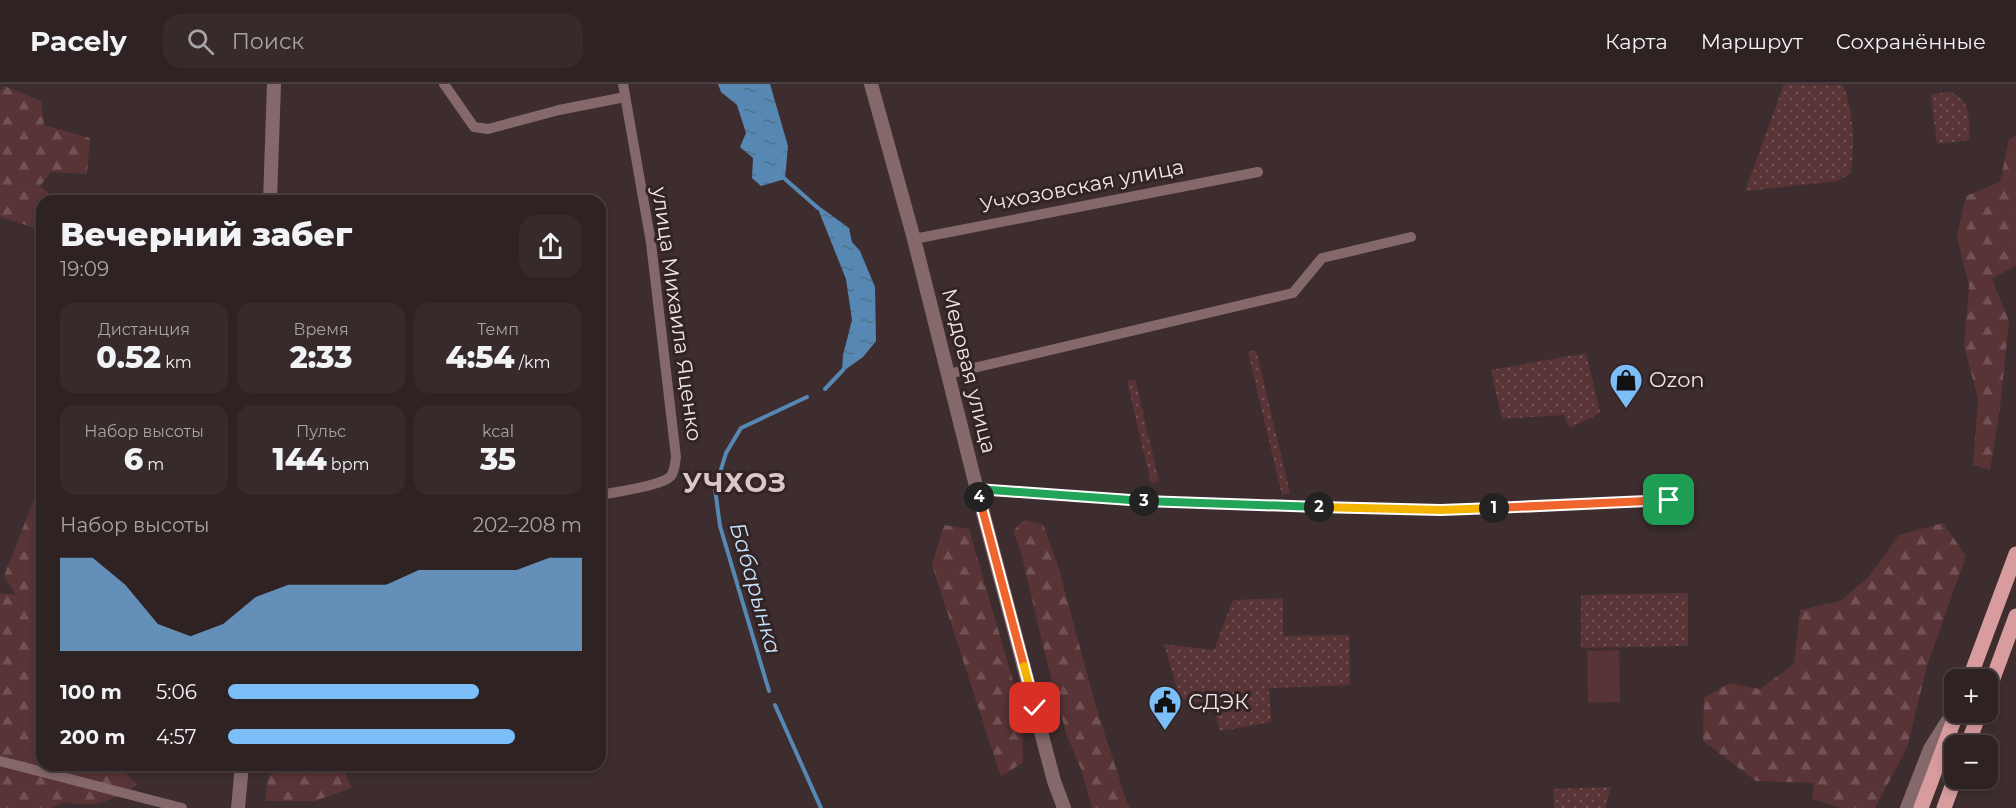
<!DOCTYPE html>
<html lang="ru">
<head>
<meta charset="utf-8">
<style>
	:root { --surface:#2e2222; --page:#362a2a; --text:#f1f3f6; --muted:#a7a4a5; --line:#493f40; --accent:#7bbef8 }
	body { margin:0; font-family:Montserrat,sans-serif; background:var(--page); color:var(--text); height:100vh; display:flex; flex-direction:column; font-size:22px; white-space:nowrap }
	* { box-sizing:border-box; margin:0 }
	p { font-size:20px; color:var(--muted) }
	.icon { flex:none; width:33px; height:33px; fill:none; stroke:currentColor; stroke-width:2; stroke-linecap:round; stroke-linejoin:round }
	.map { position:relative; flex:1; overflow:hidden }
	.drawer { position:absolute; left:36px; top:111px; width:570px; height:576px; display:flex; flex-direction:column; background:var(--surface); border-radius:18px; box-shadow:0 3px 9px #0003,0 0 0 2px var(--line) }
	.drawer>* { flex:none }
	.controls { position:absolute; left:1944px; top:585px; display:grid; gap:12px }
	.controls a { display:grid; place-items:center; width:54px; height:54px; border-radius:12px; background:var(--surface); box-shadow:0 3px 9px #0003,0 0 0 2px var(--line); font-size:30px }
	.pin { position:absolute; display:grid; place-items:center; width:51px; height:51px; color:#fff; margin:-26px; border-radius:12px; box-shadow:0 3px 9px #0006 }
	.km { position:absolute; width:30px; height:30px; margin:-15px; border-radius:50%; background:#222; color:#fff; font-size:16px; line-height:30px; text-align:center }
	.round { display:grid; place-items:center; flex:none; width:63px; height:63px; border-radius:18px; background:var(--page) }
	.summary { display:flex; align-items:center; justify-content:space-between; height:102px; padding:0 24px }
	h1 { font-size:33px; font-weight:800; line-height:45px }
	.metrics { display:grid; grid-template-columns:repeat(3,1fr); gap:9px; height:102px; padding:6px 24px }
	.metrics div { display:grid; align-content:center; border-radius:15px; background:var(--page); text-align:center }
	.metrics b { font-size:30px; font-weight:800 }
	.metrics small { font-size:16px; font-weight:400 }
	.metrics p { font-size:16px }
	.chart { height:168px; padding:12px 24px }
	.chart p { display:flex; justify-content:space-between }
	.chart svg { width:100%; height:108px; margin-top:6px; fill:var(--accent); opacity:.7 }
	ul { padding:0 24px; list-style:none; font-size:20px }
	li { display:grid; grid-template-columns:96px 72px 1fr; align-items:center; height:45px }
	li i { height:15px; border-radius:8px; background:var(--accent) }
	header { display:flex; align-items:center; gap:36px; box-sizing:border-box; height:84px; padding:0 30px; background:var(--surface); border-bottom:2px solid var(--line) }
	header strong { font-size:28px }
	nav { display:flex; gap:33px; margin-inline-start:auto; font-size:21px }
	.search { width:420px; height:54px; background:var(--page); display:flex; align-items:center; gap:15px; box-sizing:border-box; padding:0 21px; border-radius:18px; color:var(--muted); font-size:22px }
	.map>svg:first-child { display:block }
	.green { fill:url(#green-dots) }
	.forest { fill:url(#forest-firs) }
	.pitch { fill:#593436 }
	.water { fill:url(#water-ripples) }
	.lines { fill:none; stroke-linecap:round; stroke-linejoin:round }
	.stream { stroke:#5688b3; stroke-width:4 }
	.minor { stroke:#856869; stroke-width:10 }
	.tertiary { stroke:#856869; stroke-width:14 }
	.primary { stroke:#d89b9e; stroke-width:15 }
	.split-1-casing { stroke:#fff; stroke-width:12 }
	.split-2-casing { stroke:#fff; stroke-width:12 }
	.split-3-casing { stroke:#fff; stroke-width:12 }
	.split-4-casing { stroke:#fff; stroke-width:12 }
	.split-5-casing { stroke:#fff; stroke-width:12 }
	.split-6-casing { stroke:#fff; stroke-width:12 }
	.split-1 { stroke:#f0652b; stroke-width:8 }
	.split-2 { stroke:#f5b400; stroke-width:8 }
	.split-3 { stroke:#22a559; stroke-width:8 }
	.split-4 { stroke:#22a559; stroke-width:8 }
	.split-5 { stroke:#f0652b; stroke-width:8 }
	.split-6 { stroke:#f5b400; stroke-width:8 }
	.labels { text-anchor:middle; stroke-width:6; stroke-linejoin:round; paint-order:stroke }
	.street-label { font-size:21px; fill:#f1e6e6; stroke:#322324 }
	.poi-label { font-size:21px; fill:#f1e6e6; stroke:#322324; text-anchor:start }
	.water-label { font-size:22px; font-style:italic; fill:#c4e0fa; stroke:#322324 }
	.district-label { font-size:27px; font-weight:bold; letter-spacing:1.5px; fill:#dcc7c8; stroke:#322324 }
</style>
</head>
<body>
<header>
<strong>Pacely</strong>
<div class="search"><svg class="icon" aria-label="search" viewBox="0 0 24 24"><circle cx="10" cy="10" r="6"/><path d="M15 15l6 6"/></svg>Поиск</div>
<nav><a>Карта</a><a>Маршрут</a><a>Сохранённые</a></nav>
</header>
<div class="map">
<svg width="2016" height="724" viewBox="0 0 2016 724">
	<defs>
		<pattern id="green-dots" width="8" height="8" patternUnits="userSpaceOnUse" patternTransform="scale(1.5)"><rect width="8" height="8" fill="#593436"/><path d="M2 2h.1M6 6h.1" fill="none" stroke="#715153" stroke-width="1.8" stroke-linecap="round"/></pattern>
		<pattern id="forest-firs" width="22" height="20" patternUnits="userSpaceOnUse" patternTransform="scale(1.5)"><rect width="22" height="20" fill="#593436"/><path d="M5 1l3.5 6h-7zM16 11l3.5 6h-7z" fill="#715153"/></pattern>
		<pattern id="water-ripples" width="26" height="14" patternUnits="userSpaceOnUse" patternTransform="scale(1.5)"><rect width="26" height="14" fill="#5688b3"/><path d="M2 4q2-2 4 0t4 0M15 11q2-2 4 0t4 0" fill="none" stroke="#51718c"/></pattern>
	</defs>
	<rect width="100%" height="100%" fill="#3d2d2e"/>
	<g class="green">
		<path d="M1784,0L1843,1C1853,24 1856,66 1850,90L1837,97L1745,107Z"/>
		<path d="M1950,8C1973,17 1968,36 1970,56L1937,60L1931,10Z"/>
		<polygon points="1256,266 1290,409 1282,411 1248,268"/>
		<polygon points="1586,269 1600,329 1570,344 1564,331 1502,335 1491,286"/>
		<polygon points="1135,295 1159,397 1151,399 1127,297"/>
		<polygon points="1688,509 1688,562 1581,564 1581,511"/>
		<polygon points="1283,514 1283,552 1349,551 1350,601 1269,604 1271,638 1220,647 1211,615 1192,619 1179,612 1164,560 1214,566 1233,516"/>
		<polygon points="1611,703 1605,724 1554,724 1553,705"/>
	</g>
	<g class="forest">
		<polygon points="4,2 41,17 44,41 90,54 87,90 51,88 40,102 54,114 54,117 42,117 42,146 0,133 0,7"/>
		<polygon points="2016,52 2016,181 1992,195 2009,237 2000,324 1990,386 1973,381 1978,315 1964,261 1969,202 1957,152 1966,112 2000,98 2009,55"/>
		<path d="M42,395V681H118L137,701C111,718 94,724 63,718L51,724H0V509L16,511L4,492Z"/>
		<polygon points="1024,436 1043,440 1058,482 1096,623 1129,724 1092,724 1081,685 1066,649 1047,578 1021,469 1013,447"/>
		<polygon points="1943,439 1966,472 1927,582 1907,664 1875,724 1841,724 1812,715 1814,699 1756,697 1703,657 1704,614 1729,599 1760,605 1794,580 1800,526 1840,517 1868,494 1899,451"/>
		<polygon points="944,441 969,445 1022,628 1023,678 1001,693 932,481"/>
		<polygon points="280,681 341,681 352,704 315,717 265,717 268,694"/>
	</g>
	<polygon class="pitch" points="1619,566 1620,618 1588,619 1587,567"/>
	<g class="water">
		<polygon points="718,0 770,0 788,62 785,95 761,102 752,94 753,74 740,63 746,49 737,21 721,8"/>
		<polygon points="816,120 849,144 852,158 860,167 875,203 876,257 863,273 842,288 843,271 852,236 846,195"/>
	</g>
	<g class="lines">
		<g class="stream">
			<polyline points="785,95 818,124"/>
			<polyline points="825,305 843,286"/>
			<polyline points="769,607 720,442 715,405 726,369 741,344 807,313"/>
			<polyline points="775,621 821,724"/>
		</g>
		<g class="minor">
			<polyline points="444,0 474,43 488,45 559,26 625,13"/>
			<polyline points="914,155 1258,88"/>
			<polyline points="948,290 1293,209 1322,174 1411,153"/>
			<polyline points="977,406 1209,420 1441,426 1669,416"/>
			<path d="M600,411C615,408 662,402 671,392C675,386 675,379 676,373L651,159L623,0"/>
			<polyline points="0,677 182,724"/>
		</g>
		<g class="tertiary">
			<polyline points="871,0 914,155 977,406 1054,697 1064,724"/>
			<polyline points="270,117 274,0"/>
			<polyline points="238,724 242,681"/>
			<polyline points="1907,724 1930,665 1952,630"/>
		</g>
		<g class="primary">
			<polyline points="1969,596 2016,470"/>
			<polyline points="1988,608 2016,532"/>
			<polyline points="1967,662 1980,628"/>
			<polyline points="1921,724 1957,628"/>
			<polyline points="1944,724 1955,694"/>
		</g>
	</g>
	<g class="lines">
		<defs>
			<polyline id="split-1" points="1494,424 1669,416"/>
			<polyline id="split-2" points="1319,423 1441,426 1494,424"/>
			<polyline id="split-3" points="1144,417 1319,423"/>
			<polyline id="split-4" points="979,413 977,405 1144,417"/>
			<polyline id="split-5" points="979,413 1024,582"/>
			<polyline id="split-6" points="1024,582 1035,624"/>
		</defs>
		<use href="#split-1" class="split-1-casing"/>
		<use href="#split-2" class="split-2-casing"/>
		<use href="#split-3" class="split-3-casing"/>
		<use href="#split-4" class="split-4-casing"/>
		<use href="#split-5" class="split-5-casing"/>
		<use href="#split-6" class="split-6-casing"/>
		<use href="#split-1" class="split-1"/>
		<use href="#split-2" class="split-2"/>
		<use href="#split-3" class="split-3"/>
		<use href="#split-4" class="split-4"/>
		<use href="#split-5" class="split-5"/>
		<use href="#split-6" class="split-6"/>
	</g>
	<defs>
		<symbol id="shop-pin" viewBox="-11 -11 22 30"><path d="M0 17L-7.5 6A9.5 9.5 0 1 1 7.5 6Z" fill="#7bbef8" stroke="#322324"/><path d="M-5-2.5h2.3a2.7 3.5 0 0 1 5.4 0H5L5.5 6h-11ZM-1.5-2.5h3a1.5 2.3 0 0 0-3 0Z" fill="#111"/></symbol>
		<symbol id="civic-pin" viewBox="-11 -11 22 30"><path d="M0 17L-7.5 6A9.5 9.5 0 1 1 7.5 6Z" fill="#7bbef8" stroke="#322324"/><path d="M-.6-6.5H3V-4.5H.6V-3L4-1V1h2V6H-6V1h2V-1L-.6-3ZM-1.2 2.5V6h2.4V2.5Z" fill="#111"/></symbol>
	</defs>
	<g fill-rule="evenodd">
		<use href="#shop-pin" x="1607" y="277" width="38" height="52"/>
		<use href="#civic-pin" x="1146" y="599" width="38" height="52"/>
	</g>
	<g class="labels">
		<g class="street-label">
			<text transform="translate(1082 102) rotate(-11)" y="7">Учхозовская улица</text>
			<text transform="translate(677 230) rotate(82)" y="7">улица Михаила Яценко</text>
			<text transform="translate(969 287) rotate(76)" y="7">Медовая улица</text>
		</g>
		<g class="poi-label">
			<text x="1649" y="303">Ozon</text>
			<text x="1188" y="625">СДЭК</text>
		</g>
		<g class="water-label">
			<text transform="translate(756 504) rotate(74)" y="8">Бабарынка</text>
		</g>
		<g class="district-label">
			<text x="735" y="408">УЧХОЗ</text>
		</g>
	</g>
</svg>
<div class="controls">
<a>+</a>
<a>−</a>
</div>
<div class="pin" style="left:1669px;top:416px;background:#1e9e55"><svg class="icon" aria-label="arrive" viewBox="0 0 24 24"><path d="M6 21V4h12l-3 4 3 4H6"/></svg></div>
<div class="pin" style="left:1035px;top:624px;background:#d93025"><svg class="icon" aria-label="check" viewBox="0 0 24 24"><path d="M5 12l5 5 9-10"/></svg></div>
<b class="km" style="left:1494px;top:424px">1</b>
<b class="km" style="left:1319px;top:423px">2</b>
<b class="km" style="left:1144px;top:417px">3</b>
<b class="km" style="left:979px;top:413px">4</b>
<section class="drawer">
<div class="summary"><div><h1>Вечерний забег</h1><p>19:09</p></div><a class="round"><svg class="icon" aria-label="share" viewBox="0 0 24 24"><path d="M12 15V3M7 8l5-5 5 5M5 13v7h14v-7"/></svg></a></div>
<div class="metrics">
<div><p>Дистанция</p><b>0.52<small> km</small></b></div>
<div><p>Время</p><b>2:33</b></div>
<div><p>Темп</p><b>4:54<small> /km</small></b></div>
</div>
<div class="metrics">
<div><p>Набор высоты</p><b>6<small> m</small></b></div>
<div><p>Пульс</p><b>144<small> bpm</small></b></div>
<div><p>kcal</p><b>35</b></div>
</div>
<div class="chart"><p><span>Набор высоты</span>202–208 m</p>
<svg viewBox="0 0 160 44" preserveAspectRatio="none"><path d="M0 44V6L10 6L20 17L30 33L40 38L50 33L60 22L70 17L80 17L90 17L100 17L110 11L120 11L130 11L140 11L150 6L160 6V44z"/></svg>
</div>
<ul>
<li><b>100 m</b>5:06<i style="width:71%"></i></li>
<li><b>200 m</b>4:57<i style="width:81%"></i></li>
</ul>
</section>
</div>
</body>
</html>
